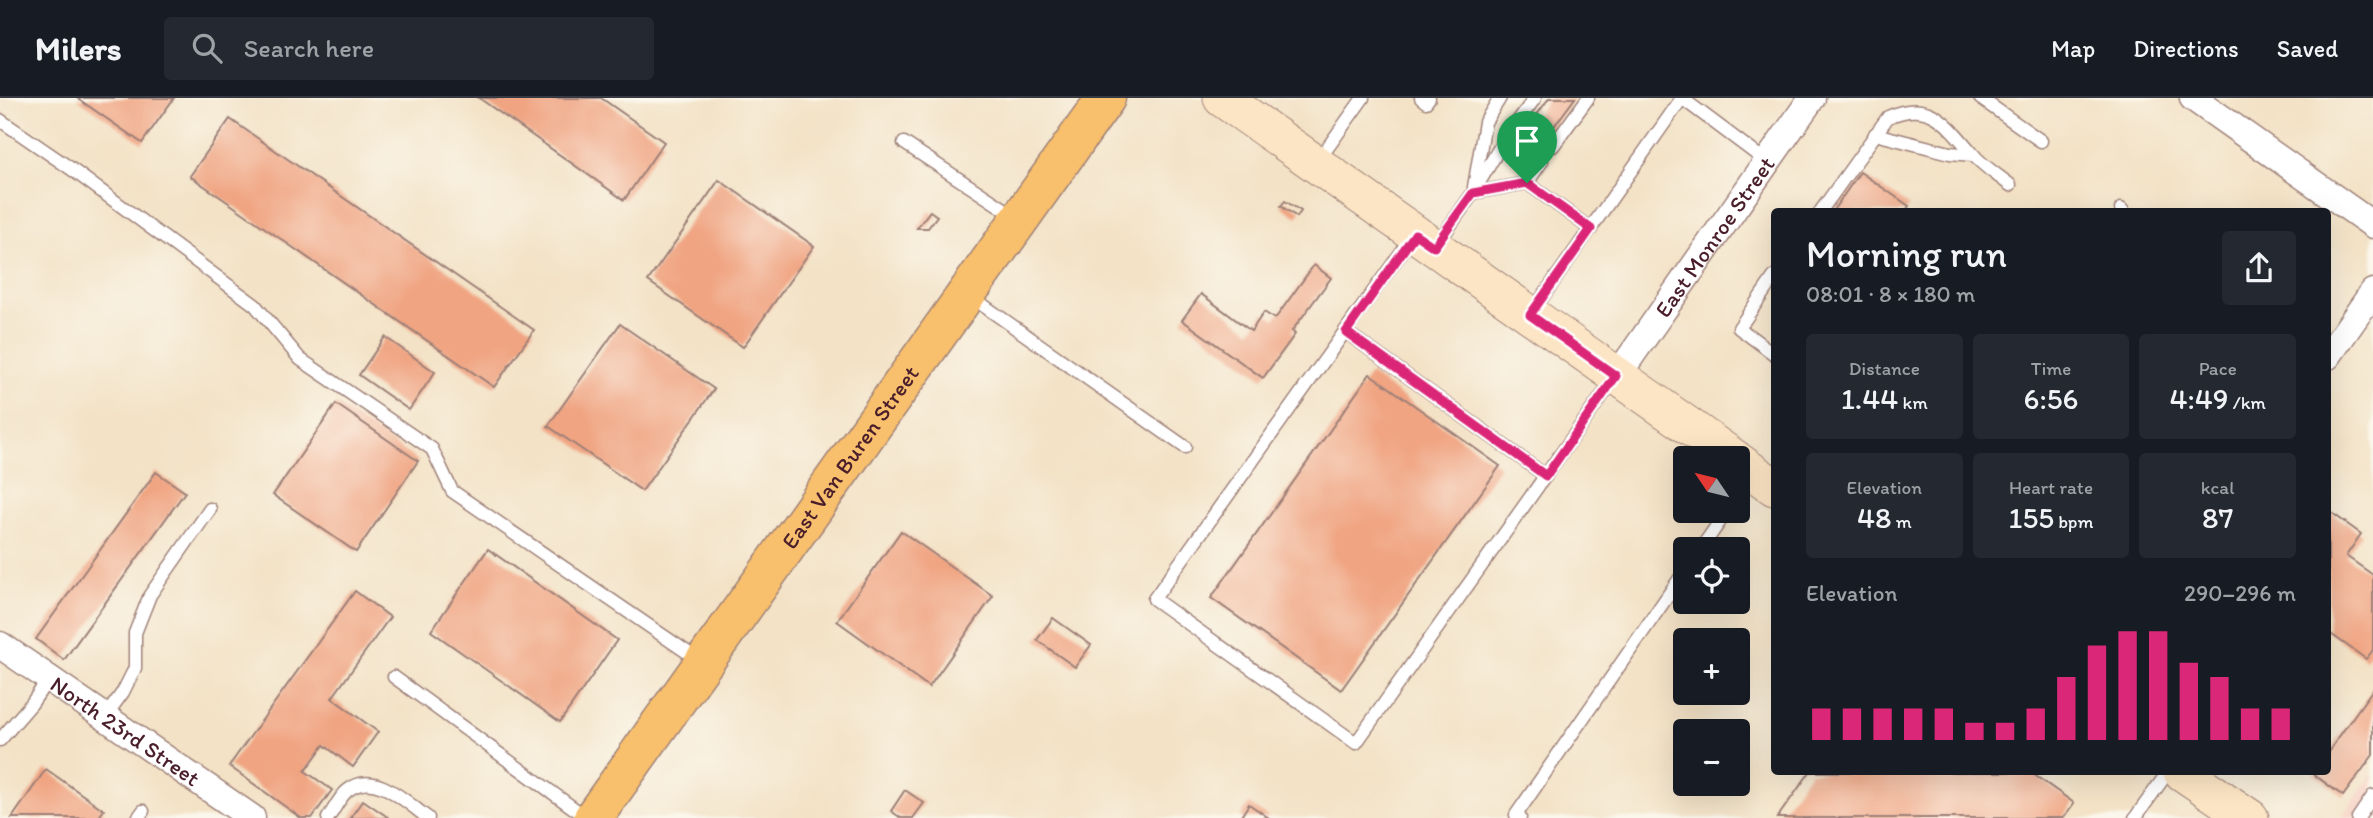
<!DOCTYPE html>
<html lang="en">
<head>
<meta charset="utf-8">
<style>
	:root { --surface:#171b24; --page:#242831; --text:#f1f3f6; --muted:#9ea1a6; --line:#363941; --accent:#db2777 }
	body { margin:0; font-family:Itim,sans-serif; background:var(--page); color:var(--text); height:100vh; display:flex; flex-direction:column; font-size:26px; white-space:nowrap }
	* { box-sizing:border-box; margin:0 }
	p { font-size:23px; color:var(--muted) }
	.icon { flex:none; width:38px; height:38px; fill:none; stroke:currentColor; stroke-width:2; stroke-linecap:round; stroke-linejoin:round }
	.map { position:relative; flex:1; overflow:hidden }
	.details { position:absolute; left:1771px; top:110px; width:560px; height:567px; display:flex; flex-direction:column; background:var(--surface); border-radius:7px; box-shadow:0 7px 28px #0002 }
	.details>* { flex:none }
	.needle { width:46px; rotate:305deg }
	.tools { position:absolute; left:1673px; top:348px; display:grid; gap:14px }
	.tools a { display:grid; place-items:center; width:77px; height:77px; border-radius:7px; background:var(--surface); box-shadow:0 7px 28px #0002; font-size:35px }
	.pin { position:absolute; display:grid; place-items:center; width:60px; height:60px; color:#fff; margin:-72px -30px; border-radius:50% 50% 50% 0; rotate:-45deg; box-shadow:0 0 7px #0007 }
	.pin .icon { rotate:45deg }
	.round { display:grid; place-items:center; flex:none; width:74px; height:74px; border-radius:7px; background:var(--page) }
	.overview { display:flex; align-items:center; justify-content:space-between; height:119px; padding:0 35px }
	h1 { font-size:38px; font-weight:600; line-height:52px }
	.figures { display:grid; grid-template-columns:repeat(3,1fr); gap:10px; height:119px; padding:7px 35px }
	.figures div { display:grid; align-content:center; border-radius:7px; background:var(--page); text-align:center }
	.figures b { font-size:30px; font-weight:600 }
	.figures small { font-size:19px; font-weight:400 }
	.figures p { font-size:19px }
	.chart { height:196px; padding:14px 35px }
	.chart p { display:flex; justify-content:space-between }
	.chart svg { width:100%; height:126px; margin-top:7px; stroke:var(--accent); stroke-width:6 }
	header { display:flex; align-items:center; gap:42px; box-sizing:border-box; height:98px; padding:0 35px; background:var(--surface); border-bottom:2px solid var(--line) }
	header strong { font-size:33px }
	nav { display:flex; gap:38px; margin-inline-start:auto; font-size:24px }
	.search { width:490px; height:63px; background:var(--page); display:flex; align-items:center; gap:18px; box-sizing:border-box; padding:0 24px; border-radius:7px; color:var(--muted); font-size:26px }
	.map>svg:first-child { display:block }
	.built { fill:#f6d2c4 }
	.building { fill:#f0a482 }
	.lines { fill:none; stroke-linecap:round; stroke-linejoin:round }
	.lane-casing { stroke:#9e8078; stroke-width:15 }
	.street-casing { stroke:#9e8078; stroke-width:29 }
	.secondary-casing { stroke:#9e8078; stroke-width:39 }
	.primary-casing { stroke:#9e8078; stroke-width:41 }
	.lane { stroke:#fff; stroke-width:12 }
	.street { stroke:#fff; stroke-width:26 }
	.secondary { stroke:#fce5c4; stroke-width:37 }
	.primary { stroke:#f8bf6c; stroke-width:38 }
	.route-casing { stroke:#fff; stroke-width:14 }
	.route { stroke:#db2777; stroke-width:9 }
	.labels { text-anchor:middle; stroke-width:5; stroke-linejoin:round; paint-order:stroke }
	.street-label { font-size:23px; fill:#4a1f2b; stroke:#fbf7ec }
</style>
</head>
<body>
<header>
<strong>Milers</strong>
<div class="search"><svg class="icon" aria-label="search" viewBox="0 0 24 24"><circle cx="10" cy="10" r="6"/><path d="M15 15l6 6"/></svg>Search here</div>
<nav><a>Map</a><a>Directions</a><a>Saved</a></nav>
</header>
<div class="map">
<svg width="2373" height="720" viewBox="0 0 2373 720">
	<rect width="100%" height="100%" fill="#fbf7ec"/>
	<filter id="ink" filterUnits="userSpaceOnUse"><feTurbulence type="fractalNoise" baseFrequency=".0143" numOctaves="2"/><feDisplacementMap in="SourceGraphic" scale="14" xChannelSelector="R" yChannelSelector="G"/><feConvolveMatrix kernelMatrix="1 2 1 2 8 2 1 2 1" color-interpolation-filters="sRGB"/></filter>
	<filter id="wash" filterUnits="userSpaceOnUse"><feTurbulence type="fractalNoise" baseFrequency=".00686" numOctaves="4" result="noise"/><feDisplacementMap in="SourceGraphic" scale="28" xChannelSelector="R" yChannelSelector="G"/><feGaussianBlur stdDeviation="1.57" result="paint"/><feColorMatrix in="noise" values="0 0 0 0 0 0 0 0 0 0 0 0 0 0 0 0 0 1.4 0 .05"/><feComposite in="paint" operator="in"/></filter>
	<g filter="url(#wash)">
		<rect width="100%" height="100%" fill="#f3e2c6"/>
		<polygon class="built" points="2373,675 2373,720 2342,720"/>
		<g id="blocks">
			<g class="building">
				<polygon points="77,0 174,0 142,45"/>
				<polygon points="479,0 601,0 664,44 624,102"/>
				<polygon points="1549,0 1575,0 1532,58 1516,46"/>
				<polygon points="230,21 534,232 494,289 190,78"/>
				<polygon points="1860,74 1909,108 1905,114 1832,114"/>
				<polygon points="719,82 814,148 743,249 648,183"/>
				<polygon points="1285,103 1301,113 1297,119 1281,108"/>
				<polygon points="930,113 937,118 928,130 917,130"/>
				<polygon points="1314,167 1331,180 1292,233 1295,236 1263,280 1182,222 1201,196 1251,233 1264,214 1275,221"/>
				<polygon points="620,226 714,291 642,393 548,328"/>
				<polygon points="385,239 435,274 409,312 359,277"/>
				<polygon points="1370,276 1500,368 1341,592 1211,500"/>
				<polygon points="336,306 418,363 356,454 273,397"/>
				<polygon points="156,374 185,394 64,562 36,541"/>
				<polygon points="2328,412 2361,436 2346,458 2373,477 2373,552 2366,561 2328,534"/>
				<polygon points="901,433 993,498 929,589 837,523"/>
				<polygon points="488,451 617,542 560,624 431,533"/>
				<polygon points="355,493 390,519 332,600 378,634 353,669 324,647 305,673 332,692 312,720 301,720 229,668"/>
				<polygon points="1053,520 1091,547 1075,569 1037,542"/>
				<polygon points="2373,591 2373,657 2343,698 2312,675 2328,674 2328,654"/>
				<polygon points="46,671 104,712 98,720 12,720"/>
				<polygon points="1810,674 2030,674 2074,705 2063,720 1777,720"/>
				<polygon points="905,692 924,705 913,720 901,720 891,713"/>
				<polygon points="363,702 389,720 350,720"/>
				<polygon points="1249,706 1269,720 1240,720"/>
			</g>
		</g>
	</g>
	<g filter="url(#ink)">
		<use href="#blocks" fill-opacity="0" stroke="#9e8078" stroke-width="2"/>
		<g class="lines">
			<defs>
				<g id="lane">
					<polyline points="1421,0 1426,4 1429,0"/>
					<polyline points="1980,0 2041,43"/>
					<polyline points="1683,1 1767,64"/>
					<polyline points="0,22 70,70 255,207 300,261 432,351 452,393 700,563"/>
					<polyline points="1518,23 1535,0"/>
					<polyline points="1875,36 1950,55 1973,57"/>
					<polyline points="904,45 1015,118"/>
					<polyline points="1553,48 1588,0"/>
					<polyline points="1318,63 1363,0"/>
					<polyline points="1527,85 1591,131"/>
					<polyline points="1474,89 1485,24 1500,0"/>
					<polyline points="1473,95 1527,85 1542,63"/>
					<polyline points="2121,111 2124,114"/>
					<path d="M1820,114L1888,19C1930,0 1947,26 1972,55C1982,68 1998,77 2010,87"/>
					<polyline points="1413,138 1154,501 1356,645 1614,281"/>
					<polyline points="1437,146 1473,95 1507,37"/>
					<polyline points="1774,179 1739,230 1774,256"/>
					<polyline points="970,198 1185,349"/>
					<polyline points="1532,214 1682,0"/>
					<polyline points="1346,234 1546,378"/>
					<polyline points="1738,396 1751,376"/>
					<polyline points="1700,452 1727,413"/>
					<polyline points="394,579 587,720"/>
					<polyline points="105,619 123,594 135,570 135,535 150,497 210,411"/>
					<polyline points="0,642 32,605 49,580"/>
					<polyline points="138,720 143,713"/>
					<path d="M328,720C334,712 339,700 347,693C374,670 407,705 428,720"/>
					<polyline points="1520,720 1516,717 1685,473"/>
					<polyline points="2135,720 2168,674"/>
					<polyline points="2358,720 2373,698"/>
				</g>
				<g id="street">
					<polyline points="2193,0 2373,127"/>
					<polyline points="2328,258 2373,194"/>
					<path id="s1" d="M1617,278L1812,0"/>
					<path id="s2" d="M0,547L252,720"/>
				</g>
				<g id="secondary">
					<polyline points="1222,0 1734,360"/>
					<polyline points="1738,363 1774,389"/>
					<polyline points="2182,674 2250,720"/>
				</g>
				<g id="primary">
					<path id="s3" d="M593,720L1106,0"/>
				</g>
			</defs>
			<use href="#lane" class="lane-casing"/>
			<use href="#street" class="street-casing"/>
			<use href="#secondary" class="secondary-casing"/>
			<use href="#primary" class="primary-casing"/>
			<use href="#lane" class="lane"/>
			<use href="#street" class="street"/>
			<use href="#secondary" class="secondary"/>
			<use href="#primary" class="primary"/>
		</g>
	</g>
	<g class="lines" filter="url(#ink)">
		<defs>
			<polygon id="route" points="1527,85 1591,131 1530,217 1616,278 1546,378 1346,234 1415,136 1434,149 1473,95"/>
		</defs>
		<use href="#route" class="route-casing"/>
		<use href="#route" class="route"/>
	</g>
	<g class="labels">
		<g class="street-label">
			<text dy="8" stroke="none"><textPath href="#s1" startOffset="170">East Monroe Street</textPath></text>
			<text dy="8" stroke="none"><textPath href="#s3" startOffset="443">East Van Buren Street</textPath></text>
			<text dy="8" stroke="none"><textPath href="#s2" startOffset="152">North 23rd Street</textPath></text>
		</g>
	</g>
</svg>
<div class="tools">
<a><svg class="needle" viewBox="-14 -14 28 28"><path d="M0-13l5 13h-10z" fill="#e53935"/><path d="M0 13l5-13h-10z" fill="#9ea1a6"/></svg></a>
<a><svg class="icon" aria-label="locate" viewBox="0 0 24 24"><circle cx="12" cy="12" r="6"/><path d="M12 2v4M12 18v4M2 12h4M18 12h4"/></svg></a>
<a>+</a>
<a>−</a>
</div>
<div class="pin" style="left:1527px;top:85px;background:#1e9e55"><svg class="icon" aria-label="arrive" viewBox="0 0 24 24"><path d="M6 21V4h12l-3 4 3 4H6"/></svg></div>
<section class="details">
<div class="overview"><div><h1>Morning run</h1><p>08:01 · 8 × 180 m</p></div><a class="round"><svg class="icon" aria-label="share" viewBox="0 0 24 24"><path d="M12 15V3M7 8l5-5 5 5M5 13v7h14v-7"/></svg></a></div>
<div class="figures">
<div><p>Distance</p><b>1.44<small> km</small></b></div>
<div><p>Time</p><b>6:56</b></div>
<div><p>Pace</p><b>4:49<small> /km</small></b></div>
</div>
<div class="figures">
<div><p>Elevation</p><b>48<small> m</small></b></div>
<div><p>Heart rate</p><b>155<small> bpm</small></b></div>
<div><p>kcal</p><b>87</b></div>
</div>
<div class="chart"><p><span>Elevation</span>290–296 m</p>
<svg viewBox="0 0 160 44" preserveAspectRatio="none"><path d="M5 44V33M15 44V33M25 44V33M35 44V33M45 44V33M55 44V38M65 44V38M75 44V33M85 44V22M95 44V11M105 44V6M115 44V6M125 44V17M135 44V22M145 44V33M155 44V33"/></svg>
</div>
</section>
</div>
</body>
</html>
